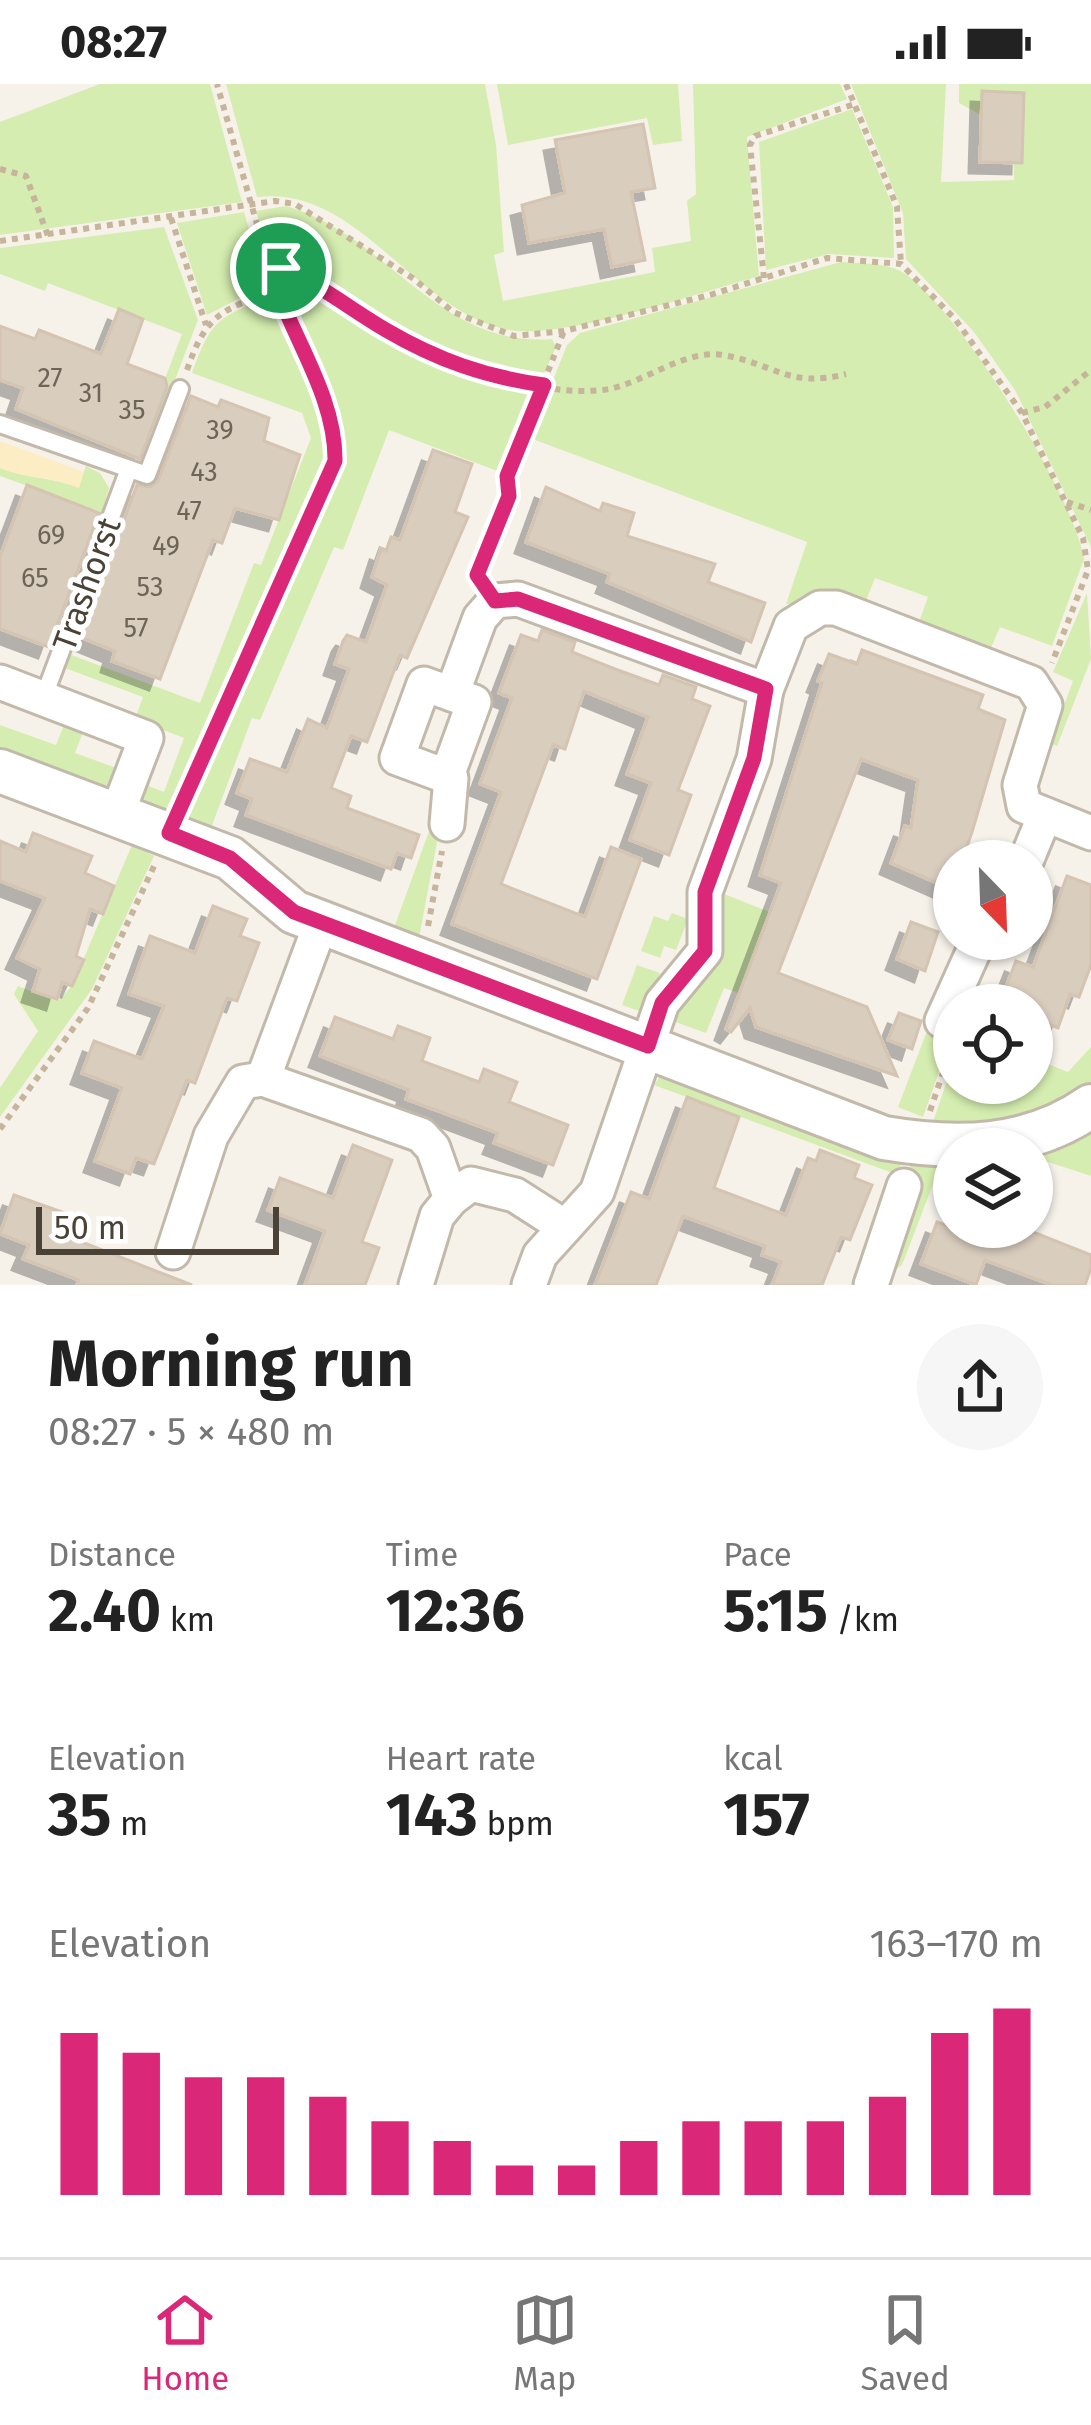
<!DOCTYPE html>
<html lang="en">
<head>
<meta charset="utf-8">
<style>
	:root { --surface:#fff; --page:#f6f6f6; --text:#222; --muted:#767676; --line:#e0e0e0; --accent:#db2777 }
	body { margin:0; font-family:"Fira Sans",sans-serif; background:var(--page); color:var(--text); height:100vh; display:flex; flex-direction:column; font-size:45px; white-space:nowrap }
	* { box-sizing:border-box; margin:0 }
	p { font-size:39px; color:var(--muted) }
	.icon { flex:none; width:66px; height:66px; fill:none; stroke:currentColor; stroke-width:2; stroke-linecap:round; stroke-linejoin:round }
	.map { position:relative; height:1201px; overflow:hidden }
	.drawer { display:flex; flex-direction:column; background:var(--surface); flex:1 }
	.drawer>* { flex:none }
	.needle { width:78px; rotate:157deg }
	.buttons { position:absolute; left:933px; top:756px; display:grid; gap:24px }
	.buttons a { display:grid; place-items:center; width:120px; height:120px; border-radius:50%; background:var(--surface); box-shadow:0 3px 9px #0004; font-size:60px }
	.scale { position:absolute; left:36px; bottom:30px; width:243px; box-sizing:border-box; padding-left:12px; border:6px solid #4b4237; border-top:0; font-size:33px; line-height:42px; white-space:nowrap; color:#4b4237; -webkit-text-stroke:9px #fff; paint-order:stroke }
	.pin { position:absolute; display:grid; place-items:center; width:102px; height:102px; color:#fff; margin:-51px; border:6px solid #fff; border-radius:50%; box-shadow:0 3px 12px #0007 }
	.round { display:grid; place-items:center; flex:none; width:126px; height:126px; border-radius:63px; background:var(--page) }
	.summary { display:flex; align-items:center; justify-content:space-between; height:204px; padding:0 48px }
	h1 { font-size:66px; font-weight:700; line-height:90px }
	.figures { display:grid; grid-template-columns:repeat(3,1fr); gap:18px; height:204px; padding:12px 48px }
	.figures div { display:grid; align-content:center }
	.figures b { font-size:60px; font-weight:700 }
	.figures small { font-size:33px; font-weight:400 }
	.figures p { font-size:33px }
	.chart { height:336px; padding:24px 48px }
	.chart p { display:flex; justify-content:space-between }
	.chart svg { width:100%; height:216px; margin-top:12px; stroke:var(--accent); stroke-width:6 }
	.status { display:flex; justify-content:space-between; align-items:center; height:84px; padding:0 60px; background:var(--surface); direction:ltr }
	.status svg { height:33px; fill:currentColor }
	.dock { display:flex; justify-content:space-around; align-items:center; height:168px; border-top:3px solid var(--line); background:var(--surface); font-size:33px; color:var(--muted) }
	.dock a { display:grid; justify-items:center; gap:6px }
	.dock .active { color:var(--accent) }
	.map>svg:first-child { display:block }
	.green { fill:#d5edb0 }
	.sand { fill:#fcedc4 }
	.building { fill:#d9cdbe; stroke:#d4c4b1; stroke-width:3; filter:url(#shadow) }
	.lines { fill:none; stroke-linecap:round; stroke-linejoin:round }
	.service-casing { stroke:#c3b9ab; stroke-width:22 }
	.minor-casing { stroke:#c3b9ab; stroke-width:39 }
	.tertiary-casing { stroke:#c3b9ab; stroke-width:48 }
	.path { stroke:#c6b49b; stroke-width:6; stroke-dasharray:6 6; stroke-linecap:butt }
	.service { stroke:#fff; stroke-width:16 }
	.minor { stroke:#fff; stroke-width:33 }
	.tertiary { stroke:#fff; stroke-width:42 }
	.route-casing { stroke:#fff; stroke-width:24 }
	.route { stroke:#db2777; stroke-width:15 }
	.labels { text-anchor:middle; stroke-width:10; stroke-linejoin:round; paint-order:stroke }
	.number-label { font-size:27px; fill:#6e6559 }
	.street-label { font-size:33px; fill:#4b4237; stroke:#fff }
</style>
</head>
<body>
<div class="status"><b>08:27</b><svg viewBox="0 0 49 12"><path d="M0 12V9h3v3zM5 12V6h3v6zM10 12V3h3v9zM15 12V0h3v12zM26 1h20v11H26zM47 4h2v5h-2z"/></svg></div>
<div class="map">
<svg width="1091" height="1201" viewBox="0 0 1091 1201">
	<defs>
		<filter id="shadow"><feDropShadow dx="-11" dy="11" stdDeviation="0" flood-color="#0004"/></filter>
	</defs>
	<rect width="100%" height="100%" fill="#f6f2ea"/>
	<g class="green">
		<polygon points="100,0 210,0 242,118 0,151 0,38"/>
		<path d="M226,0H485L496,61L504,168L494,171L503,217L655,188L652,164L691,157L687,117L696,110L693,0H840L847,15L747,53L759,192C703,208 562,256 509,246C414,228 359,101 257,113Z"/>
		<polygon points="497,0 678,0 682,57 653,61 647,34 508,61"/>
		<polygon points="851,0 946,0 941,98 1014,96 1013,49 959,19 959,0 1091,0 1091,463 1015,306 974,248 906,175 903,129"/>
		<polygon points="852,25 893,123 894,174 829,170 766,186 759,58"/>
		<path d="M286,122C387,150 437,264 552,255L556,263L500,388L389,346L343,466L334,463L260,636L252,634L211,744L182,735L344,370L340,342L283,211L256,127Z"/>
		<polygon points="244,128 265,201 207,231 177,139"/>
		<polygon points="164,143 198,236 156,345 147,342 182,250 48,199 45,207 0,190 0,164"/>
		<path d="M841,178C861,180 886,178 904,189C959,226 1073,409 1084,475L1052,562L1000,543L990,566L919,538L928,513L875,494L865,519L786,520L807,458L530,354L567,261L580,249Z"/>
		<path d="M263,216L276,224L324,335L330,371L167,736L142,720L141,699L164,708L184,654L135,635L143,613L62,583L66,569L200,619L254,479L261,481L311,354L302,329L192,289C209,242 215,233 263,216Z"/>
		<path d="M86,382L100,389L109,404L102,429L0,392V384C26,394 49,393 78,403Z"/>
		<polygon points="1087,509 1091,575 1057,662 1050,659 1073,597 1053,588"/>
		<polygon points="0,641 56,661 64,641 83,648 75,669 119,685 115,696 98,707 0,674"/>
		<polygon points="445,703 447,705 419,854 394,844"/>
		<polygon points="132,761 154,772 92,905 0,1033 0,1004 38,947 14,910 18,902 58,917 72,902"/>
		<polygon points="724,810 770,828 739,909 724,904 706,949 670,936 718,876"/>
		<polygon points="672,829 688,835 676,866 664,862 660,874 641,867 654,832 668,837"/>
		<polygon points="637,881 660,889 645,929 622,921"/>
		<polygon points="930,939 950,957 923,1033 898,1023"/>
		<polygon points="1091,963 1091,1004 1050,1030 930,1047 954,976 954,999 1032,999 1032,974 1068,988"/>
		<polygon points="662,989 903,1072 898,1091 654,1001"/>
		<polygon points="1091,1038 1091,1092 1042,1076 1032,1097 1032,1066"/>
		<polygon points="912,1073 954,1077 954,1101 935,1095 902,1181 886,1192"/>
	</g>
	<path class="sand" d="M0,357L84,388L79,404C46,391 30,396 0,384Z"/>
	<g class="building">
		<polygon points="982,7 1024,9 1022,79 980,78"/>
		<polygon points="643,40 655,104 631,108 645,176 612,183 604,145 529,159 522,121 565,109 555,56"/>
		<polygon points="119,225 143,235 127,280 165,294 167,303 140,375 16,325 23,304 0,296 0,242 35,255 39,246 101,270"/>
		<polygon points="191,312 218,323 221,316 269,334 264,357 300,371 279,436 235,424 222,459 213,456 160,595 112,577 115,567 80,553 137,401 150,403 158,397"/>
		<polygon points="433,366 472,380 455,428 468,433 407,574 400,571 367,658 351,652 331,704 351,712 347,724 419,751 411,774 397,769 391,785 246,731 252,715 237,709 250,675 287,688 308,635 327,644 349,585 335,580 343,557 347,551 366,558 387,501 372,493 381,465 386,467 391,453 400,456"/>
		<polygon points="27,401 99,429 49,563 0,545 0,473"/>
		<polygon points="546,403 600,427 603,419 634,429 627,452 715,480 708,498 765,519 751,558 607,498 610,490 526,458"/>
		<polygon points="542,546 575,558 572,568 615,585 659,601 663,591 696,603 692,615 710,622 678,706 691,711 669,771 630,756 651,699 627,690 648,633 584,607 565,665 553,661 501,800 585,833 611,763 641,775 597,895 452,840 501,708 480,700 512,614 499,609 521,551 538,557"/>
		<polygon points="862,566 983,611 978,625 1005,636 972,748 962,777 954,777 951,805 891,779 905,742 911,744 918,696 861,675 778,889 867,923 897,992 756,943 750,924 731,948 726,945 781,799 760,791 822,599 818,597 829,570 857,580"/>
		<polygon points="33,749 92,772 85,789 114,802 103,830 90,825 76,872 84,876 72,902 62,898 57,915 33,907 40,885 17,874 45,814 0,797 0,757 26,768"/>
		<polygon points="1067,792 1091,801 1091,881 1079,913 1070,910 1058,944 1032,933 1032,921 999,921 1016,877 1033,883"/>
		<polygon points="213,822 247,835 240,852 259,859 237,917 227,914 195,999 187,996 154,1080 136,1074 130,1090 95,1077 122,1004 82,989 94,957 142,975 164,922 129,910 150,852 195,869"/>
		<polygon points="911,838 938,848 925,887 897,875"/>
		<polygon points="899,929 921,937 912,965 888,956"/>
		<polygon points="335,933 393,955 398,942 430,954 422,977 479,998 484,985 517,998 509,1018 568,1041 553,1081 494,1059 498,1049 406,1015 409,1006 320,972"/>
		<polygon points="687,1013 739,1033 714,1104 786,1131 808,1074 816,1077 820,1066 859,1081 854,1094 872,1101 850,1156 841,1153 822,1201 772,1201 781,1178 762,1171 765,1162 683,1132 656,1201 595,1201 631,1108 649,1115"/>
		<polygon points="353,1061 392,1076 362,1158 379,1164 365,1201 305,1201 325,1147 268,1126 280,1094 333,1114"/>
		<polygon points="14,1111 73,1132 66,1152 192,1201 77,1201 79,1196 23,1175 29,1161 0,1150"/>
		<polygon points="937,1138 992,1159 997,1143 1035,1143 1033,1148 1091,1171 1091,1184 1085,1201 1052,1201 985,1176 976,1201 921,1180"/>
	</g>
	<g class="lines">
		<defs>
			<g id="service">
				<polyline points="0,340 147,391 180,305"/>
				<polyline points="495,517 477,491 509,412"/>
				<polyline points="43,615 129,385"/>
			</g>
			<g id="minor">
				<polyline points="0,598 146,654 117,730"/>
				<polyline points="452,610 480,534 495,517 518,515 766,606"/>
				<polyline points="447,692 474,618 424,600 397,674 451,694 447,740"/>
				<polyline points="1026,777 1045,731"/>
				<polyline points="321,839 263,995 421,1051 433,1064 451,1115 437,1132 416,1201"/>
				<polyline points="942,937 979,855"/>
				<polyline points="451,1115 471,1100 515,1111 565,1143"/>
				<polyline points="173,1168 211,1052 243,998 263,995"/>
				<polyline points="529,1201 540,1171 597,1108 662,919 705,867 705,808 754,675 766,606 791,542 820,524 836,524 1031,599 1045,621 1020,701 1024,722 1091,749"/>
				<polyline points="871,1201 904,1102"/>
			</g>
			<path id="tertiary" d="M0,687L230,774L294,828L884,1054C955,1066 1028,1066 1091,1022"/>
		</defs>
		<use href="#service" class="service-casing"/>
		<use href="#minor" class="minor-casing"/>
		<use href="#tertiary" class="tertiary-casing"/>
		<g class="path">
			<polyline points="846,0 897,123 901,180"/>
			<polyline points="0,85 26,92 48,152"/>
			<polyline points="171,134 206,241"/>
			<polyline points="0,157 275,117 295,120 414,195 453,228 514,252 564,247 710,211 827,174 901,180 955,235 1022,329 1083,454 1088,486 1052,579"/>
			<path d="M270,185C309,182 419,270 473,287C511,299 569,312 609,305C645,298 686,265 722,271C774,279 788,305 846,290"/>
			<polyline points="764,194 750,61 755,52 855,20"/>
			<path d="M187,286C206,230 222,225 276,207"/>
			<polyline points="1022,329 1045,323 1091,286"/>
			<polyline points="508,388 564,247"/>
			<polyline points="1067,418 1091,426"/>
			<polyline points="182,719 335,377 335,352 276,207 217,0"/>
			<polyline points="428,842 442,767"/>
			<polyline points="930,1027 951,965"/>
			<polyline points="0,1045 88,924 155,780"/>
		</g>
		<use href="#service" class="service"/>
		<use href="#minor" class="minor"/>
		<use href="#tertiary" class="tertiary"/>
	</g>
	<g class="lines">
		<defs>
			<path id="route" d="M281,184C320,200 350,225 386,246C437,276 486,293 544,301L507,392L509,412L477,491L495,517L518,515L766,605L754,674L705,808V867L662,919L648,962L294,828L230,774L169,749L335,377C336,310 288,248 270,185Z"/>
		</defs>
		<use href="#route" class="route-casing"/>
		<use href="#route" class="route"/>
	</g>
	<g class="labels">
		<g class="number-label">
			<text x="50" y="303">27</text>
			<text x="91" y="318">31</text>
			<text x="132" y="335">35</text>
			<text x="220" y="355">39</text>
			<text x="204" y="397">43</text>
			<text x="189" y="436">47</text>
			<text x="51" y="460">69</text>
			<text x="166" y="471">49</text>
			<text x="35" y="503">65</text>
			<text x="150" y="512">53</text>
			<text x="136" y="553">57</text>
		</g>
		<g class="street-label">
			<text transform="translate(86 500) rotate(-70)" y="12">Trashorst</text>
		</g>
	</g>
</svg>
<div class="buttons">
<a><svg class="needle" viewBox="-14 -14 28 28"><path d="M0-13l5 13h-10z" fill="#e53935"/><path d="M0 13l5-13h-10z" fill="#767676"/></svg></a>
<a><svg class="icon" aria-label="locate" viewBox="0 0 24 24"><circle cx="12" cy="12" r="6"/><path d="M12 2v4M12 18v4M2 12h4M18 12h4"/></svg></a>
<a><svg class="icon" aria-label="layers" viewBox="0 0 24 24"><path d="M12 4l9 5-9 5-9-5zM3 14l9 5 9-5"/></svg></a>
</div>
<div class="scale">50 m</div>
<div class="pin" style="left:281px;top:184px;background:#1e9e55"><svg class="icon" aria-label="arrive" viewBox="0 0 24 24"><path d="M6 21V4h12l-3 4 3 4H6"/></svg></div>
</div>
<section class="drawer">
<div class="summary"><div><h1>Morning run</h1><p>08:27 · 5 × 480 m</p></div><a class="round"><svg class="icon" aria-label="share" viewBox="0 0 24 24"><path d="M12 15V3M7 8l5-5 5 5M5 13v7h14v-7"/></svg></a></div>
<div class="figures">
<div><p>Distance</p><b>2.40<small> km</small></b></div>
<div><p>Time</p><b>12:36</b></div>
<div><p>Pace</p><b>5:15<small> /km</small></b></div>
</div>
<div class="figures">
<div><p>Elevation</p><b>35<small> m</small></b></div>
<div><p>Heart rate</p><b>143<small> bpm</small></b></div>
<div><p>kcal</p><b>157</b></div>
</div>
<div class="chart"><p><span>Elevation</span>163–170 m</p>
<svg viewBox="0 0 160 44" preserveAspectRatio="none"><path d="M5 44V11M15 44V15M25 44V20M35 44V20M45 44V24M55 44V29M65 44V33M75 44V38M85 44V38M95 44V33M105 44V29M115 44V29M125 44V29M135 44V24M145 44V11M155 44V6"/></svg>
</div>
</section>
<nav class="dock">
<a class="active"><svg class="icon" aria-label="home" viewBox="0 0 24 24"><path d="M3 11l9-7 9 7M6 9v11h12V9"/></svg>Home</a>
<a><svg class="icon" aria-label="map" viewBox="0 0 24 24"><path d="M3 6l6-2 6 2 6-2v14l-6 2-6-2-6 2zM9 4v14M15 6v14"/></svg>Map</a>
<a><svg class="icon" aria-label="saved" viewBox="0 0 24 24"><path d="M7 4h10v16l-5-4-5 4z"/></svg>Saved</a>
</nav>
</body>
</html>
